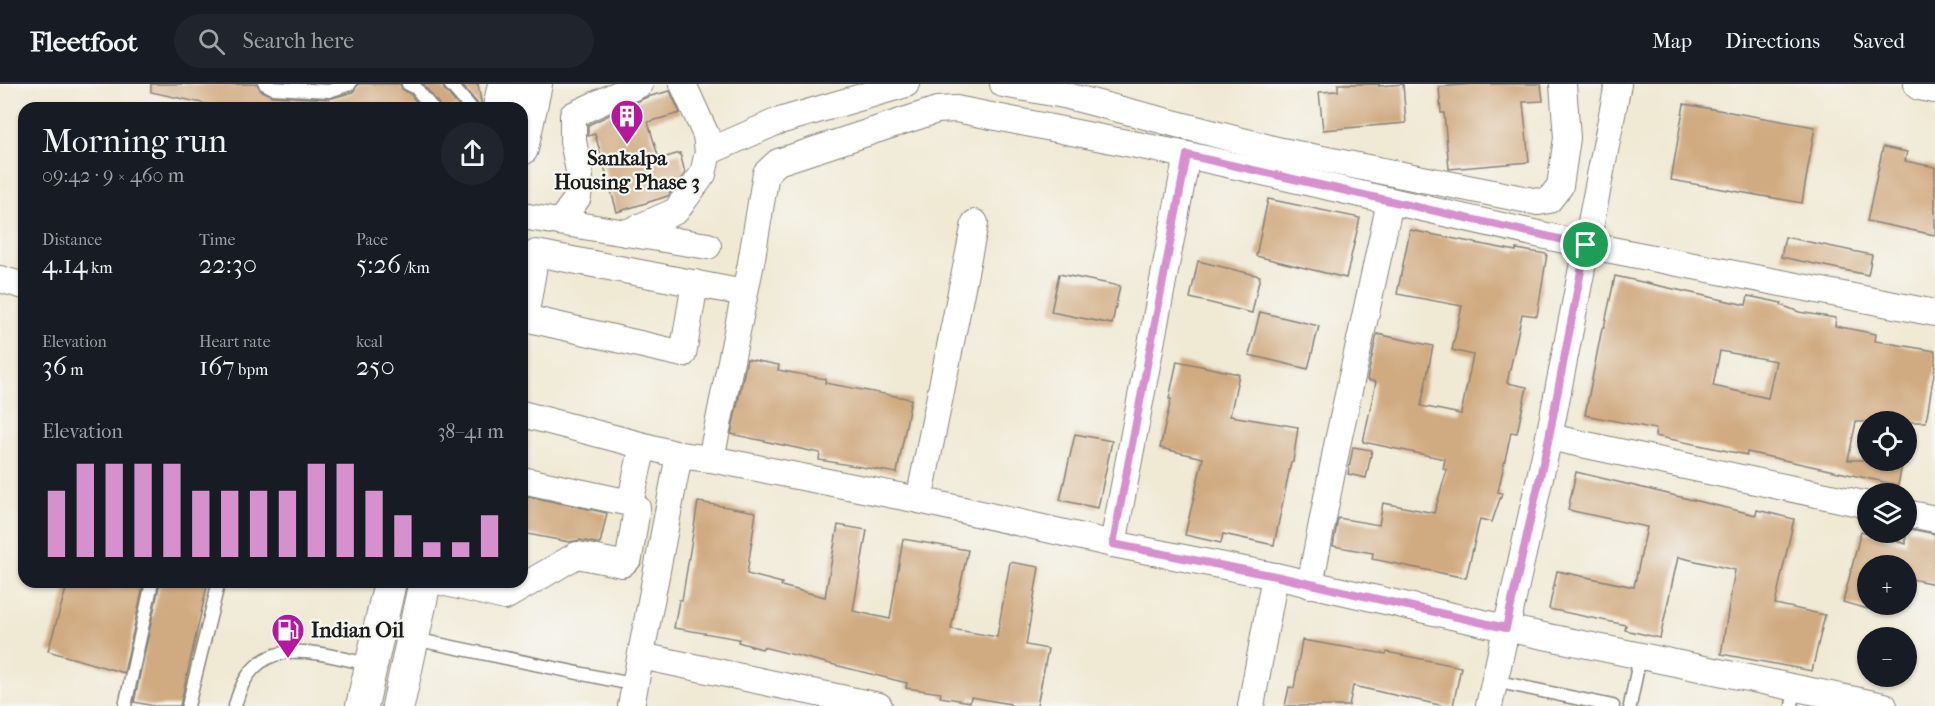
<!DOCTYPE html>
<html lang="en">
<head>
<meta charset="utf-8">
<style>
	:root { --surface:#171b24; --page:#20242c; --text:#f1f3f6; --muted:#9ea1a6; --line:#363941; --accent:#d690ce }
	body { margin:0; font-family:"IM FELL French Canon",serif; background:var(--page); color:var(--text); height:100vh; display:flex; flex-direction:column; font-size:22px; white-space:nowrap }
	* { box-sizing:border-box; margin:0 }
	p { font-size:20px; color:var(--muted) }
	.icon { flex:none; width:33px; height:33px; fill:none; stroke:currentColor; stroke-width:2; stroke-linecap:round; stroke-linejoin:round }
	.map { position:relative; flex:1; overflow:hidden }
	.side { position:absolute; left:18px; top:18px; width:510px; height:486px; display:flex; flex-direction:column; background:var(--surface); border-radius:18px; box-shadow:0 2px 4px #0004 }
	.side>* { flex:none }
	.controls { position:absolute; left:1857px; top:327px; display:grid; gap:12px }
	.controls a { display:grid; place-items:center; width:60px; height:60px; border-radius:50%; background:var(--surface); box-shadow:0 2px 4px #0004; font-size:30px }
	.pin { position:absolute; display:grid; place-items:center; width:51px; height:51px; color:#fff; margin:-26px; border:3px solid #fff; border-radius:50%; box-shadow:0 2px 6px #0007 }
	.round { display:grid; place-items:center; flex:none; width:63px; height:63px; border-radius:32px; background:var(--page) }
	.summary { display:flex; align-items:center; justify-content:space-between; height:102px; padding:0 24px }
	h1 { font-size:33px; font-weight:600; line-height:45px }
	.stats { display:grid; grid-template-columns:repeat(3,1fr); gap:9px; height:102px; padding:6px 24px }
	.stats div { display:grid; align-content:center }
	.stats b { font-size:26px; font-weight:600 }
	.stats small { font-size:16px; font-weight:400 }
	.stats p { font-size:16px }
	.chart { height:168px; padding:12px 24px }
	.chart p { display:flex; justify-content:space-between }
	.chart svg { width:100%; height:108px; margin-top:6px; stroke:var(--accent); stroke-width:6 }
	header { display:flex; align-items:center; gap:36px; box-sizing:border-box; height:84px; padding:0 30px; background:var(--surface); border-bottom:2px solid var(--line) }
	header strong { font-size:28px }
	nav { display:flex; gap:33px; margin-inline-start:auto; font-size:21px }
	.search { width:420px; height:54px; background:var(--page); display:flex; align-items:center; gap:15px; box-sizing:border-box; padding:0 21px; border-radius:33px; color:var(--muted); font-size:22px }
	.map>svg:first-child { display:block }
	.building { fill:#d0aa80; fill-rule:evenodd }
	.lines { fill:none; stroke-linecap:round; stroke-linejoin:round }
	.service-casing { stroke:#868278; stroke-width:15 }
	.minor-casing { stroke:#868278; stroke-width:28 }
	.tertiary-casing { stroke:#868278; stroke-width:34 }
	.service { stroke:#fff; stroke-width:12 }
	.minor { stroke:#fff; stroke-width:26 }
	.tertiary { stroke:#fff; stroke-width:32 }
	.route-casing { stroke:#fff; stroke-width:12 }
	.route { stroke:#d690ce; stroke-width:8 }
	.labels { text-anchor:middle; stroke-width:4.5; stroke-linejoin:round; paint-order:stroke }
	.poi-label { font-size:21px; font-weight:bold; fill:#1c1c1c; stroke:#f6f6f2 }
</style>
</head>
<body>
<header>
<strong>Fleetfoot</strong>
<div class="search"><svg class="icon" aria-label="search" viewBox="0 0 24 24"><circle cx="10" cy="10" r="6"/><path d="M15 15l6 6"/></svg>Search here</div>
<nav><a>Map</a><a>Directions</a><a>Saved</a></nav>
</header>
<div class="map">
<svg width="1935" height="622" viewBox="0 0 1935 622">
	<rect width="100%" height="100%" fill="#f6f6f2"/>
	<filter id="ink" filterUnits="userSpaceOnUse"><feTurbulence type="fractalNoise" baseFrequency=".0167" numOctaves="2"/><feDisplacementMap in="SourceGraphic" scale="12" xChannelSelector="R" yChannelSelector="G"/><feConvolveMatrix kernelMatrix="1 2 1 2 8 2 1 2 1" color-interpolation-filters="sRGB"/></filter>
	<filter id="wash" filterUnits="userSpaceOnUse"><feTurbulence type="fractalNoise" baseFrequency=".008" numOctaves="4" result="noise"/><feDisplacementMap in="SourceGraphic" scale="24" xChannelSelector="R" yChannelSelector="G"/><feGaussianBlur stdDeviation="1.35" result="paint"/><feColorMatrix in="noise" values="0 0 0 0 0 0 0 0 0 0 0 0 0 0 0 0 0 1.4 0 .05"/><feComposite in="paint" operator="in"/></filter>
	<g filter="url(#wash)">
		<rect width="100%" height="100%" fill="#f0e9d4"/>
		<g id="blocks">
			<g class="building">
				<polygon points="151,0 257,0 261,7 272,12 329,15 353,8 358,0 400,0 402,5 411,11 421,24 225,24 151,8"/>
				<polygon points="423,0 442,0 444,5 460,24 440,24 438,19"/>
				<polygon points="461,0 478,0 482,24 479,24 477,19"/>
				<polygon points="1338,0 1379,0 1379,2 1403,0 1406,39 1323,46 1319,8 1338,7"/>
				<polygon points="1472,0 1541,0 1543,17 1523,18 1529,78 1449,85 1444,29 1441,29 1439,3"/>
				<polygon points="670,7 680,29 648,38 659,75 680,69 685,89 668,112 617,128 595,50 588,52 588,41 647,13"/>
				<polygon points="1684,20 1815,43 1802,119 1671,96"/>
				<polygon points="1883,63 1907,68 1905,77 1935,83 1935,151 1867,137"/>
				<polygon points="1268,115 1360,134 1346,194 1256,172"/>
				<polygon points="1410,146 1516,167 1516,165 1547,170 1537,232 1522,230 1507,299 1527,303 1517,349 1511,348 1498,408 1502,409 1492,438 1480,435 1466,494 1372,475 1373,469 1333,462 1338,434 1379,441 1383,419 1434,429 1447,386 1443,385 1445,375 1363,358 1376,298 1367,296 1377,250 1433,262 1421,322 1461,330 1473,271 1452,266 1462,222 1397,210"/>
				<polygon points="1785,153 1872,171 1868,191 1781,173"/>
				<polygon points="1198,177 1260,192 1252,229 1190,214"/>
				<polygon points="1059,190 1120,202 1112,240 1051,228"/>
				<path d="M1615,192L1746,221L1748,212L1782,219L1781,221L1799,228L1836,234L1835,242L1876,250L1875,257L1935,267V283L1926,338H1856L1848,376H1903L1898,401L1747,368V371L1655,352L1656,345L1585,331L1602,244H1604ZM1720,267L1776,277L1768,314L1713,302Z"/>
				<polygon points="1260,228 1319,242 1308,285 1249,271"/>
				<polygon points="747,275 779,281 778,286 826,295 825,299 911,315 897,389 819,376 820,369 731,350"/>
				<polygon points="1177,277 1239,290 1230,332 1298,343 1293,378 1291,378 1274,461 1223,450 1221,459 1185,451 1203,374 1160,364 1171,315 1169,315"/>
				<polygon points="1075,350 1112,357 1098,424 1060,416"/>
				<polygon points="1353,363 1372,366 1366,394 1348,390"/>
				<polygon points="1576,388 1756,431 1757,426 1794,435 1775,520 1825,531 1812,587 1721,570 1735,486 1678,473 1660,554 1625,546 1626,541 1549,525 1557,487 1634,503 1647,443 1568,426"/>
				<polygon points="522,411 607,429 600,460 580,456 569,458 522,449"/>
				<polygon points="698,418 756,428 747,490 782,499 781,502 825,513 838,441 867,446 853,527 890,535 903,455 968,466 951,545 997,553 1010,478 1039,483 1026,561 1048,565 1037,622 1010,622 1010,620 971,613 970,618 940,613 941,609 906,604 907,599 763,563 762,565 738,558 739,555 674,544 679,516 682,516"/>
				<polygon points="1906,444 1935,450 1935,500 1906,494 1906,482 1868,482 1868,525 1843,518 1861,447 1906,460"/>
				<polygon points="68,498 144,498 124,589 48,567"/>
				<polygon points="160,498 208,498 180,622 154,622 134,618"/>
				<polygon points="1302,556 1386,570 1387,568 1461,583 1453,622 1444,622 1353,602 1349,622 1285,622 1289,603 1294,604"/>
			</g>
		</g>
	</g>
	<g filter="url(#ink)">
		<use href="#blocks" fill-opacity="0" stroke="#868278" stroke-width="1.5"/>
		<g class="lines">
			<defs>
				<g id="service">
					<polyline points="265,0 273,4 329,7 350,0"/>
					<polyline points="408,0 416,4 432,24"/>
					<polyline points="450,0 471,24"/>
					<polyline points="414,555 636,601"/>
					<polyline points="1494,597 1613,622"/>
					<polyline points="125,622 152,498"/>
					<polyline points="188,622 218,501 217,498"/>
					<path d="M235,622C254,546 315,568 371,581"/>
					<polyline points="1630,622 1640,572"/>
					<polyline points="1792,622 1795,604"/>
				</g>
				<g id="minor">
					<polyline points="683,0 706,51 708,68"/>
					<polyline points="1003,0 1064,11 1277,66 1538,118 1549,116 1560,102 1567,54 1563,0"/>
					<polyline points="522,132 626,149 676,127 703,90 708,68 776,38 906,0"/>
					<polyline points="560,138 578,113 580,92 573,57 573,31 640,0"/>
					<polyline points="626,149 708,162"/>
					<polyline points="0,195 24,202"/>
					<polyline points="695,199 683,270 525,234 536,169 744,209"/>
					<polyline points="522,330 679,371 711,375 919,416 1113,460 1275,492 1505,544 1884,622"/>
					<polyline points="1549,353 1868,421"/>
					<polyline points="711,375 751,179 766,89 778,78 937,26 956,25 1187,71 1586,161 1935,229"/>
					<polyline points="919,416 975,139"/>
					<polyline points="630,419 643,362"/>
					<polyline points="1906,429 1935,435"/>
					<polyline points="1113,460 1187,71"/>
					<polyline points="442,498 505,513 577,471 622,480 629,474 637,424 630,419 522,396"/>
					<polyline points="1310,501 1338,357 1390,118"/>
					<polyline points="641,572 879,622"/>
					<polyline points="631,622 679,371"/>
					<polyline points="1251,622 1275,492"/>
					<polyline points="1489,622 1549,353 1618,0"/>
				</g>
				<g id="tertiary">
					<polyline points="1920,0 1935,3"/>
					<polyline points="499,24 504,0"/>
					<polyline points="522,65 536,0"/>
					<polyline points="362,622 390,498"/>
					<polyline points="398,622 425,498"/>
				</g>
			</defs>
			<use href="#service" class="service-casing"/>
			<use href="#minor" class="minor-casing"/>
			<use href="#tertiary" class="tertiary-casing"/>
			<use href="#service" class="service"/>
			<use href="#minor" class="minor"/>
			<use href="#tertiary" class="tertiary"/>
		</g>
	</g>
	<g class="lines" filter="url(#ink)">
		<defs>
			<polygon id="route" points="1187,71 1586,161 1549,353 1506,544 1275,492 1113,460"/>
		</defs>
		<use href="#route" class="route-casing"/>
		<use href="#route" class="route"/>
	</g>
	<defs>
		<symbol id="building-pin" viewBox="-11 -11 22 30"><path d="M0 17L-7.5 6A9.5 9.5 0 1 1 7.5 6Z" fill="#b5179e" stroke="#f6f6f2"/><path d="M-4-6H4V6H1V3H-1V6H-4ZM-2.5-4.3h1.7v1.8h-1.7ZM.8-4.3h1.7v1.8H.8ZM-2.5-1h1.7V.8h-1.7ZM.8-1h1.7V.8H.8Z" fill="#fff"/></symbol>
		<symbol id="fuel-pin" viewBox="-11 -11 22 30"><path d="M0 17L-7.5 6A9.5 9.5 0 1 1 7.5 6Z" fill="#b5179e" stroke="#f6f6f2"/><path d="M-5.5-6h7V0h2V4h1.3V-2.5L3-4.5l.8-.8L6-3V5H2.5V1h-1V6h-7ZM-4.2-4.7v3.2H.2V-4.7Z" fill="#fff"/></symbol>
	</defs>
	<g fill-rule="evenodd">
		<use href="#building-pin" x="608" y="13" width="38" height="52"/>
		<use href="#fuel-pin" x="269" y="527" width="38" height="52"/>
	</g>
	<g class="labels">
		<g class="poi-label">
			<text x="627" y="81">Sankalpa<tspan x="627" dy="24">Housing Phase 3</tspan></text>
			<text x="311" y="553" text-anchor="start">Indian Oil</text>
		</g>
	</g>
</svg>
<div class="controls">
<a><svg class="icon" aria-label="locate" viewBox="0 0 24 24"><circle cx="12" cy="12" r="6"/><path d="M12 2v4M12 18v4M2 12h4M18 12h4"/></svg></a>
<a><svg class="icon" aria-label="layers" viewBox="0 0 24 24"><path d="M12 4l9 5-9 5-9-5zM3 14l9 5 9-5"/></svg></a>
<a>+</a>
<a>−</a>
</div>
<div class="pin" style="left:1586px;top:161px;background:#1e9e55"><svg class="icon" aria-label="arrive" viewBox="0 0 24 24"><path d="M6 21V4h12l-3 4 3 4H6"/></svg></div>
<section class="side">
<div class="summary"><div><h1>Morning run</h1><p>09:42 · 9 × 460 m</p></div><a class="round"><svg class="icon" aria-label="share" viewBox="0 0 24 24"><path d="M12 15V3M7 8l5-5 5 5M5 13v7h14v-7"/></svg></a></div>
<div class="stats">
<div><p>Distance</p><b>4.14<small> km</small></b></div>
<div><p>Time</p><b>22:30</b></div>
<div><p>Pace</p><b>5:26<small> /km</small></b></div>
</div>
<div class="stats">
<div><p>Elevation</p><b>36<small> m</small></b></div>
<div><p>Heart rate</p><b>167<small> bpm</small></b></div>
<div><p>kcal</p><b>250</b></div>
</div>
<div class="chart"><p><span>Elevation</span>38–41 m</p>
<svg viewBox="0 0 160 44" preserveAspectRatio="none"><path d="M5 44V17M15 44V6M25 44V6M35 44V6M45 44V6M55 44V17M65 44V17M75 44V17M85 44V17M95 44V6M105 44V6M115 44V17M125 44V27M135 44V38M145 44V38M155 44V27"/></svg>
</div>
</section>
</div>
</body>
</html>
